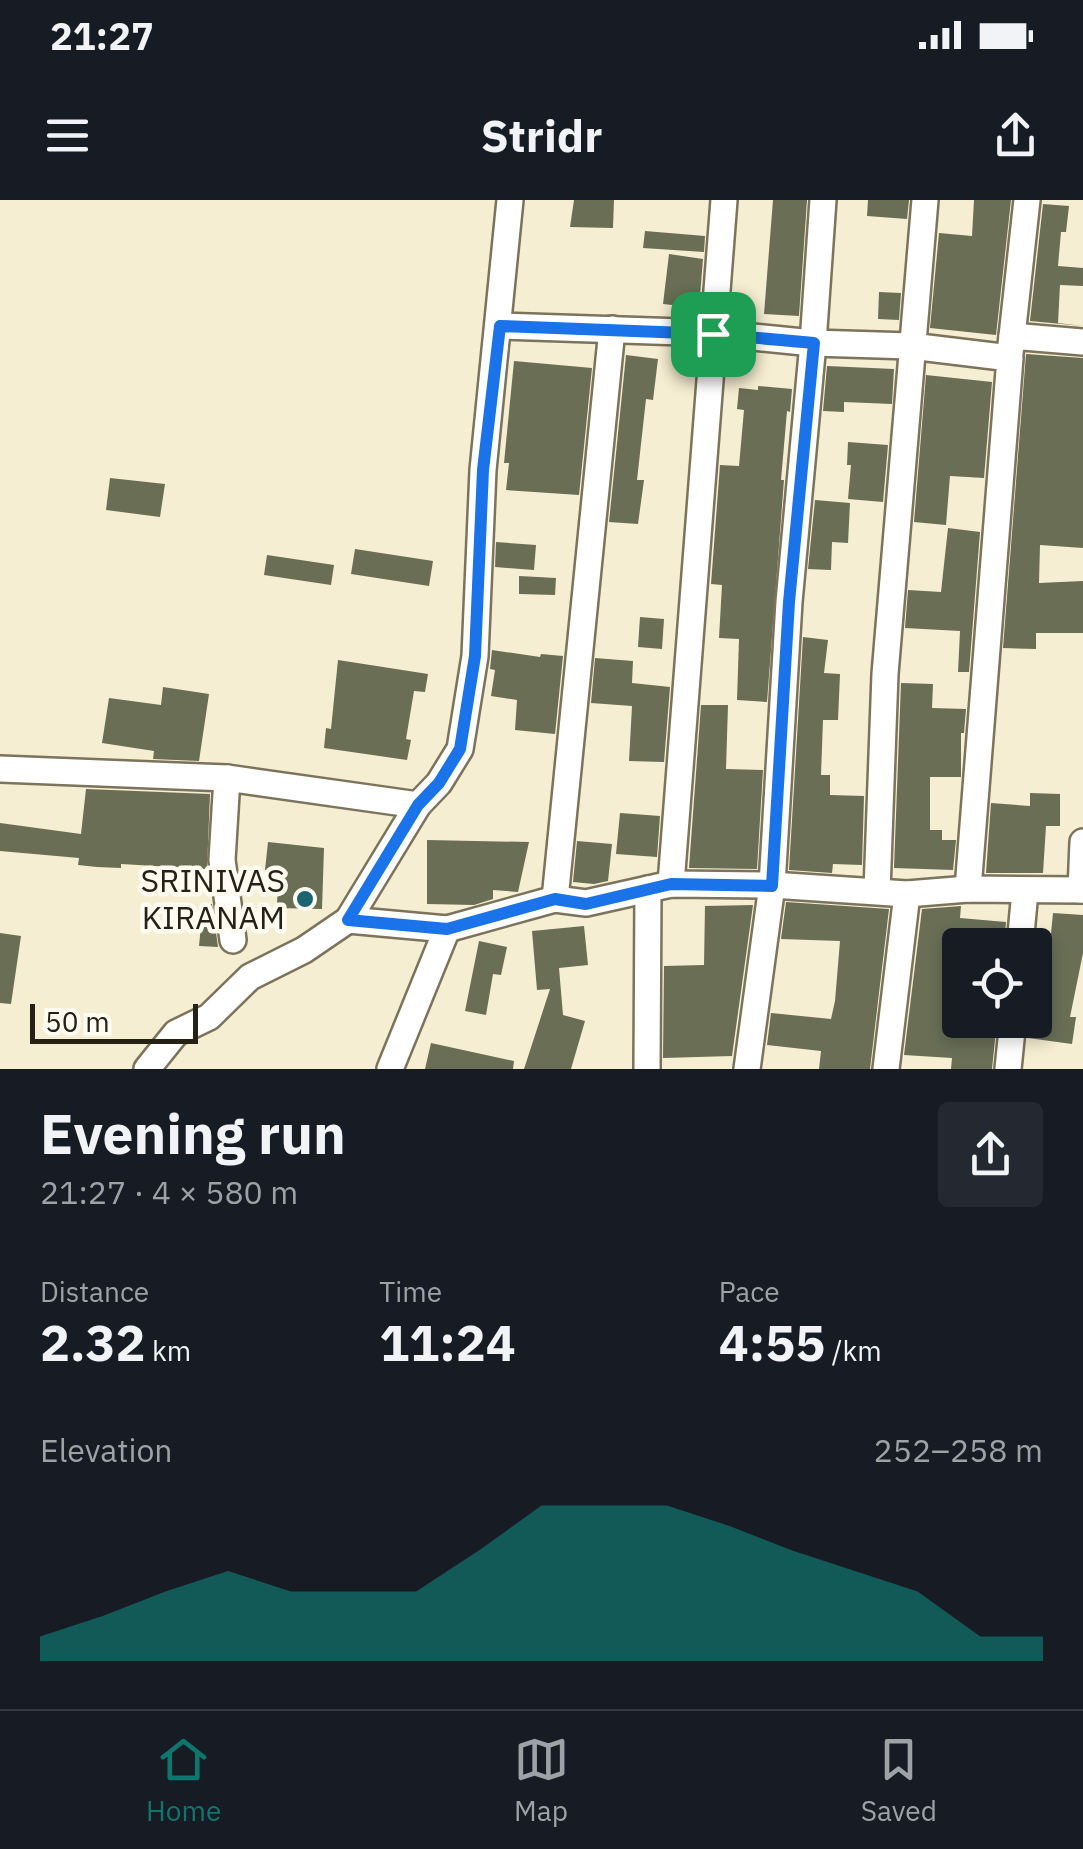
<!DOCTYPE html>
<html lang="en">
<head>
<meta charset="utf-8">
<style>
	:root { --surface:#171b24; --page:#242831; --text:#f1f3f6; --muted:#9ea1a6; --line:#363941; --accent:#0f766e }
	body { margin:0; font-family:"IBM Plex Sans",sans-serif; background:var(--page); color:var(--text); height:100vh; display:flex; flex-direction:column; font-size:38px; white-space:nowrap }
	* { box-sizing:border-box; margin:0 }
	p { font-size:32px; color:var(--muted) }
	.icon { flex:none; width:55px; height:55px; fill:none; stroke:currentColor; stroke-width:2; stroke-linecap:round; stroke-linejoin:round }
	.map { position:relative; height:869px; overflow:hidden }
	.side { display:flex; flex-direction:column; background:var(--surface); flex:1 }
	.side>* { flex:none }
	.tools { position:absolute; left:942px; top:728px; display:grid; gap:20px }
	.tools a { display:grid; place-items:center; width:110px; height:110px; border-radius:10px; background:var(--surface); box-shadow:0 5px 15px #0003; font-size:50px }
	.scale { position:absolute; left:30px; bottom:25px; width:168px; box-sizing:border-box; padding-left:10px; border:5px solid #252117; border-top:0; font-size:28px; line-height:35px; white-space:nowrap; color:#252117; -webkit-text-stroke:8px #fefbf0; paint-order:stroke }
	.pin { position:absolute; display:grid; place-items:center; width:85px; height:85px; color:#fff; margin:-42px; border-radius:20px; box-shadow:0 5px 15px #0006 }
	.round { display:grid; place-items:center; flex:none; width:105px; height:105px; border-radius:10px; background:var(--page) }
	.headline { display:flex; align-items:center; justify-content:space-between; height:170px; padding:0 40px }
	h1 { font-size:55px; font-weight:700; line-height:75px }
	.metrics { display:grid; grid-template-columns:repeat(3,1fr); gap:15px; height:170px; padding:10px 40px }
	.metrics div { display:grid; align-content:center }
	.metrics b { font-size:50px; font-weight:700 }
	.metrics small { font-size:28px; font-weight:400 }
	.metrics p { font-size:28px }
	.chart { height:280px; padding:20px 40px }
	.chart p { display:flex; justify-content:space-between }
	.chart svg { width:100%; height:180px; margin-top:10px; fill:var(--accent); opacity:.7 }
	.status { display:flex; justify-content:space-between; align-items:center; height:70px; padding:0 50px; background:var(--surface); direction:ltr }
	.status svg { height:28px; fill:currentColor }
	header { display:flex; justify-content:space-between; align-items:center; height:130px; padding:0 40px; background:var(--surface); font-size:45px; font-weight:700 }
	.tab-bar { display:flex; justify-content:space-around; align-items:center; height:140px; border-top:2px solid var(--line); background:var(--surface); font-size:28px; color:var(--muted) }
	.tab-bar a { display:grid; justify-items:center; gap:5px }
	.tab-bar .on { color:var(--accent) }
	.map>svg:first-child { display:block }
	.building { fill:#696e55 }
	.lines { fill:none; stroke-linecap:round; stroke-linejoin:round }
	.minor-casing { stroke:#7b735b; stroke-width:30 }
	.minor { stroke:#fff; stroke-width:25 }
	.route-casing { stroke:#fff; stroke-width:20 }
	.route { stroke:#1a73e8; stroke-width:12 }
	.poi-dot { fill:#1d6473; stroke:#fefbf0; stroke-width:4 }
	.labels { text-anchor:middle; stroke-width:9; stroke-linejoin:round; paint-order:stroke }
	.poi-label { font-size:32px; fill:#252117; stroke:#fefbf0; text-anchor:end }
</style>
</head>
<body>
<div class="status"><b>21:27</b><svg viewBox="0 0 49 12"><path d="M0 12V9h3v3zM5 12V6h3v6zM10 12V3h3v9zM15 12V0h3v12zM26 1h20v11H26zM47 4h2v5h-2z"/></svg></div>
<header><svg class="icon" aria-label="menu" viewBox="0 0 24 24"><path d="M4 6h16M4 12h16M4 18h16"/></svg>Stridr<svg class="icon" aria-label="share" viewBox="0 0 24 24"><path d="M12 15V3M7 8l5-5 5 5M5 13v7h14v-7"/></svg></header>
<div class="map">
<svg width="1083" height="869" viewBox="0 0 1083 869">
	<rect width="100%" height="100%" fill="#f6eed2"/>
	<g class="building">
		<polygon points="574,0 614,0 613,28 570,27"/>
		<polygon points="773,0 807,0 799,116 764,114"/>
		<polygon points="868,0 909,0 907,19 867,16"/>
		<polygon points="974,0 1011,0 996,135 930,128 939,33 972,36"/>
		<polygon points="1043,4 1069,6 1066,32 1061,32 1058,66 1083,68 1083,86 1060,85 1058,123 1083,126 1030,121"/>
		<polygon points="645,31 705,36 704,52 643,48"/>
		<polygon points="669,54 703,59 699,108 663,104"/>
		<polygon points="879,92 901,93 899,120 878,119"/>
		<polygon points="1026,154 1083,158 1083,348 1040,345 1039,383 1083,381 1083,433 1036,433 1036,449 1003,448"/>
		<polygon points="626,155 658,159 653,200 646,199 637,280 644,280 638,324 609,322"/>
		<polygon points="514,161 592,168 579,295 506,290 509,263 504,263"/>
		<polygon points="827,166 894,169 892,204 844,202 844,212 823,211"/>
		<polygon points="926,175 992,182 984,278 950,276 946,325 914,322"/>
		<polygon points="758,186 792,189 790,212 787,211 781,280 784,280 767,502 737,500 739,439 719,438 722,385 711,384 720,265 739,266 744,210 737,209 739,188 758,190"/>
		<polygon points="848,242 888,245 883,302 848,299 851,265 847,265"/>
		<polygon points="110,278 165,284 160,317 106,310"/>
		<polygon points="815,300 850,303 848,343 832,342 831,370 808,369"/>
		<polygon points="948,328 980,332 969,472 958,472 960,431 905,428 908,390 941,392"/>
		<polygon points="496,342 536,345 534,370 495,367"/>
		<polygon points="355,349 433,361 429,386 351,374"/>
		<polygon points="267,355 334,365 331,385 264,375"/>
		<polygon points="519,376 556,378 555,395 519,394"/>
		<polygon points="640,417 664,419 662,449 638,447"/>
		<polygon points="803,437 828,440 824,473 840,474 838,520 823,520 821,575 830,575 830,595 864,596 862,665 833,664 832,673 789,670"/>
		<polygon points="492,450 540,457 541,454 563,456 555,534 515,530 517,500 491,496 495,470 490,469"/>
		<polygon points="595,458 633,461 632,483 670,487 664,562 629,561 632,506 591,503"/>
		<polygon points="338,460 428,474 425,492 414,491 406,539 411,540 407,560 324,548 326,528 331,529"/>
		<polygon points="901,483 933,484 932,508 966,509 964,533 961,533 961,577 930,577 930,630 942,630 942,640 956,640 953,670 894,668"/>
		<polygon points="163,487 209,494 199,561 153,559 154,551 102,543 109,498 161,505"/>
		<polygon points="701,505 728,505 726,569 763,570 757,669 689,668"/>
		<polygon points="86,589 210,594 207,669 121,664 121,668 97,667 78,665 79,658 0,651 0,623 81,634"/>
		<polygon points="1030,593 1060,594 1060,626 1046,626 1043,673 986,673 991,603 1030,606"/>
		<polygon points="620,613 660,616 657,657 616,654"/>
		<polygon points="427,640 529,642 518,692 493,690 493,699 474,705 427,704"/>
		<polygon points="577,641 612,644 608,681 594,684 573,682"/>
		<polygon points="268,642 324,648 322,709 277,708 278,671 265,670"/>
		<polygon points="786,702 889,709 870,869 819,869 821,851 767,845 771,813 831,819 835,801 840,741 781,739"/>
		<polygon points="203,704 212,704 218,747 199,746"/>
		<polygon points="753,705 732,856 663,858 664,766 704,765 705,706"/>
		<polygon points="961,706 960,718 1006,722 1004,745 960,745 960,820 997,820 992,869 951,869 952,858 904,855 922,709"/>
		<polygon points="1053,713 1083,715 1083,753 1070,817 1076,817 1072,844 1028,838 1029,820 1035,820 1035,765 1038,752 1049,754"/>
		<polygon points="584,726 588,765 559,768 563,815 585,821 571,869 524,869 550,789 537,790 532,731"/>
		<polygon points="0,733 21,736 11,804 0,803"/>
		<polygon points="479,741 507,747 501,775 493,774 486,815 465,811"/>
		<polygon points="431,843 514,861 513,869 425,869"/>
	</g>
	<g class="lines">
		<defs>
			<g id="minor">
				<polyline points="499,126 713,133 813,143 911,146 1010,158 968,689"/>
				<polyline points="1012,136 1027,0"/>
				<polyline points="1010,153 1012,136 1083,142"/>
				<polyline points="0,569 227,578"/>
				<polyline points="671,684 724,0"/>
				<polyline points="1081,690 1083,642"/>
				<polyline points="877,691 885,474 925,0"/>
				<polyline points="555,699 612,129"/>
				<polyline points="348,720 447,729 555,699 586,703 671,684 772,685 907,694 968,689 1083,690"/>
				<polyline points="233,740 222,660 227,578 418,605"/>
				<polyline points="1020,745 1025,691"/>
				<polyline points="147,869 176,833 209,817 250,777 304,750 348,720 418,605 439,583 460,549 475,456 483,270 510,0"/>
				<polyline points="390,869 447,729"/>
				<polyline points="647,869 648,689"/>
				<polyline points="747,869 772,685 789,402 813,143 823,0"/>
				<polyline points="886,869 907,694"/>
				<polyline points="1008,869 1013,820"/>
			</g>
		</defs>
		<use href="#minor" class="minor-casing"/>
		<use href="#minor" class="minor"/>
	</g>
	<g class="lines">
		<defs>
			<polygon id="route" points="500,126 713,134 814,143 789,402 772,686 671,684 586,704 555,699 447,729 348,720 418,605 439,583 460,549 475,456 483,270"/>
		</defs>
		<use href="#route" class="route-casing"/>
		<use href="#route" class="route"/>
	</g>
	<circle class="poi-dot" cx="305" cy="699" r="10"/>
	<g class="labels">
		<g class="poi-label">
			<text x="285" y="692">SRINIVAS<tspan x="285" dy="37">KIRANAM</tspan></text>
		</g>
	</g>
</svg>
<div class="tools">
<a><svg class="icon" aria-label="locate" viewBox="0 0 24 24"><circle cx="12" cy="12" r="6"/><path d="M12 2v4M12 18v4M2 12h4M18 12h4"/></svg></a>
</div>
<div class="scale">50 m</div>
<div class="pin" style="left:713px;top:134px;background:#1e9e55"><svg class="icon" aria-label="arrive" viewBox="0 0 24 24"><path d="M6 21V4h12l-3 4 3 4H6"/></svg></div>
</div>
<section class="side">
<div class="headline"><div><h1>Evening run</h1><p>21:27 · 4 × 580 m</p></div><a class="round"><svg class="icon" aria-label="share" viewBox="0 0 24 24"><path d="M12 15V3M7 8l5-5 5 5M5 13v7h14v-7"/></svg></a></div>
<div class="metrics">
<div><p>Distance</p><b>2.32<small> km</small></b></div>
<div><p>Time</p><b>11:24</b></div>
<div><p>Pace</p><b>4:55<small> /km</small></b></div>
</div>
<div class="chart"><p><span>Elevation</span>252–258 m</p>
<svg viewBox="0 0 160 44" preserveAspectRatio="none"><path d="M0 44V38L10 33L20 27L30 22L40 27L50 27L60 27L70 17L80 6L90 6L100 6L110 11L120 17L130 22L140 27L150 38L160 38V44z"/></svg>
</div>
</section>
<nav class="tab-bar">
<a class="on"><svg class="icon" aria-label="home" viewBox="0 0 24 24"><path d="M3 11l9-7 9 7M6 9v11h12V9"/></svg>Home</a>
<a><svg class="icon" aria-label="map" viewBox="0 0 24 24"><path d="M3 6l6-2 6 2 6-2v14l-6 2-6-2-6 2zM9 4v14M15 6v14"/></svg>Map</a>
<a><svg class="icon" aria-label="saved" viewBox="0 0 24 24"><path d="M7 4h10v16l-5-4-5 4z"/></svg>Saved</a>
</nav>
</body>
</html>
